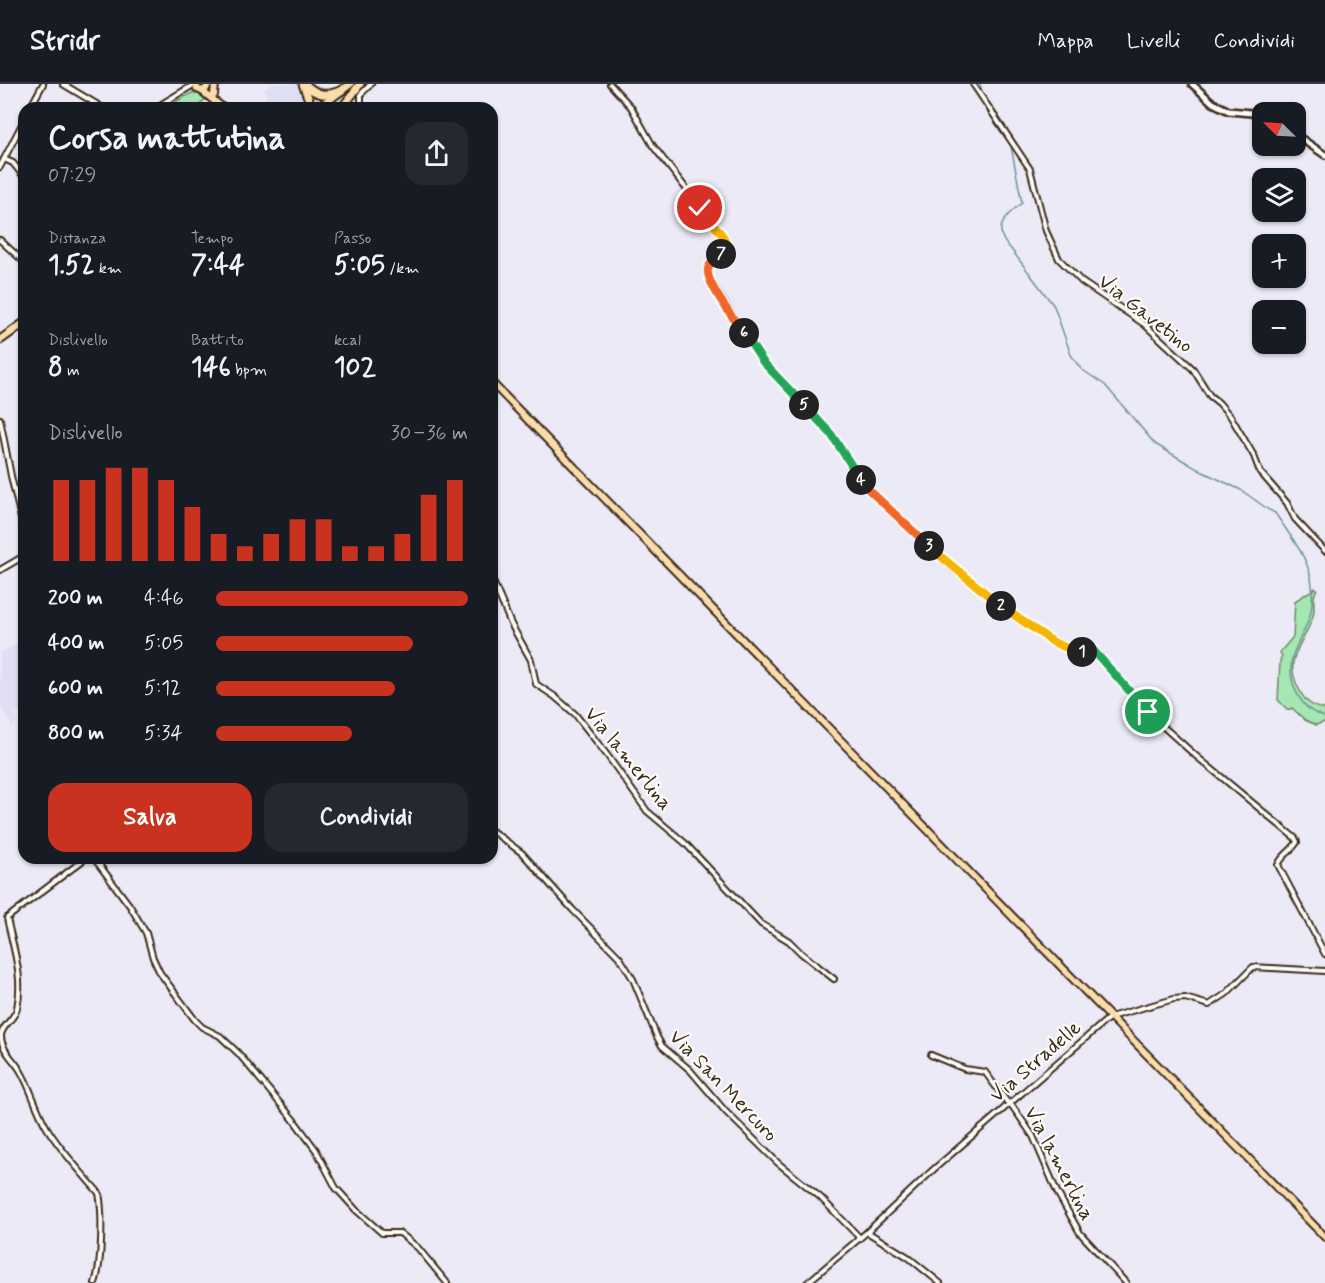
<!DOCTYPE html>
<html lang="it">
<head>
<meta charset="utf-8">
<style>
	:root { --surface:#171b24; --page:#242831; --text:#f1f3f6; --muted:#9ea1a6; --line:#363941; --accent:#c8321e }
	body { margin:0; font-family:Mynerve,sans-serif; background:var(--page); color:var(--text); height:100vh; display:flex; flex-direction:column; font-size:22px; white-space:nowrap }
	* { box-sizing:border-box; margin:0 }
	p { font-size:20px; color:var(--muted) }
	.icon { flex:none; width:33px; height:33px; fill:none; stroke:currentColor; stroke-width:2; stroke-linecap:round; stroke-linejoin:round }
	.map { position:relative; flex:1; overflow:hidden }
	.details { position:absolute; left:18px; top:18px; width:480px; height:762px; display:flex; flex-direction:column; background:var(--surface); border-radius:18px; box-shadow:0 2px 4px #0004 }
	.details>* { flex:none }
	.needle { width:39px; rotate:294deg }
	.tools { position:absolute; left:1252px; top:18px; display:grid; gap:12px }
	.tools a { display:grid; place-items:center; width:54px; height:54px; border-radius:12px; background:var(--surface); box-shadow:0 2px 4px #0004; font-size:30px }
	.pin { position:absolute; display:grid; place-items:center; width:51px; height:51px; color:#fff; margin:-26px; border:3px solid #fff; border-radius:50%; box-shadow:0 2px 6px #0007 }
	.km { position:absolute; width:30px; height:30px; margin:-15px; border-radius:50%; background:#222; color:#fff; font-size:16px; line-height:30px; text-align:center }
	.round { display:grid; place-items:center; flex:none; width:63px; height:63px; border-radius:18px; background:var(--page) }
	.summary { display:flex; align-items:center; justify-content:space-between; height:102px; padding:0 30px }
	h1 { font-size:33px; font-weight:700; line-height:45px }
	.figures { display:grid; grid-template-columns:repeat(3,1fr); gap:9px; height:102px; padding:6px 30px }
	.figures div { display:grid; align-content:center }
	.figures b { font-size:26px; font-weight:700 }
	.figures small { font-size:16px; font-weight:400 }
	.figures p { font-size:16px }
	.chart { height:168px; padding:12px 30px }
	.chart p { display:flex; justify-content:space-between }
	.chart svg { width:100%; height:108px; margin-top:6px; stroke:var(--accent); stroke-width:6 }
	.button { display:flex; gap:12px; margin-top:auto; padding:12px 30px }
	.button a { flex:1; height:69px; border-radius:18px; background:var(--accent); color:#fff; font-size:24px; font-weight:700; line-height:69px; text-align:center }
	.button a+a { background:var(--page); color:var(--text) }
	ul { padding:0 30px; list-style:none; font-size:20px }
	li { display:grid; grid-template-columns:96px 72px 1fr; align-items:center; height:45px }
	li i { height:15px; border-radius:8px; background:var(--accent) }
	header { display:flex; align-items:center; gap:36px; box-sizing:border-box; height:84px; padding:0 30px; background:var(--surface); border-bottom:2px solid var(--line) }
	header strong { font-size:28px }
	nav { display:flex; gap:33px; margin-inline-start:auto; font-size:21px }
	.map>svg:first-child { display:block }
	.built { fill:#e0def5 }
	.green { fill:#a4e7b1; stroke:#708868; stroke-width:1.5 }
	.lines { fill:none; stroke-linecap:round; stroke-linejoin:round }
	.stream { stroke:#70929f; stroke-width:1.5 }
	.minor-casing { stroke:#3b2a1e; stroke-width:8 }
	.secondary-casing { stroke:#3b2a1e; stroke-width:10 }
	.primary-casing { stroke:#3b2a1e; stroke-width:10 }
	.trunk-casing { stroke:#3b2a1e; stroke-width:11 }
	.minor { stroke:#fdfcf7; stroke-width:4 }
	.secondary { stroke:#fdfcf7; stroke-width:5 }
	.primary { stroke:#fbddab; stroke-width:6 }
	.trunk { stroke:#fbddab; stroke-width:7 }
	.split-1-casing { stroke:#fff; stroke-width:12 }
	.split-2-casing { stroke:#fff; stroke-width:12 }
	.split-3-casing { stroke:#fff; stroke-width:12 }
	.split-4-casing { stroke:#fff; stroke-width:12 }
	.split-5-casing { stroke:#fff; stroke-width:12 }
	.split-6-casing { stroke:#fff; stroke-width:12 }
	.split-7-casing { stroke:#fff; stroke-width:12 }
	.split-8-casing { stroke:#fff; stroke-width:12 }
	.split-1 { stroke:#22a559; stroke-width:8 }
	.split-2 { stroke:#f5b400; stroke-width:8 }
	.split-3 { stroke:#f5b400; stroke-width:8 }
	.split-4 { stroke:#f0652b; stroke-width:8 }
	.split-5 { stroke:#22a559; stroke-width:8 }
	.split-6 { stroke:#22a559; stroke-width:8 }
	.split-7 { stroke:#f0652b; stroke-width:8 }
	.split-8 { stroke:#f5b400; stroke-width:8 }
	.labels { text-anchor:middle; stroke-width:4.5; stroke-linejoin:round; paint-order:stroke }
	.street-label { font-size:21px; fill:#3b2a1e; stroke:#fdfcf7 }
</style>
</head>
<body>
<header>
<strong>Stridr</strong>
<nav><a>Mappa</a><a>Livelli</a><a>Condividi</a></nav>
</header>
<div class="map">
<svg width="1325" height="1199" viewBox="0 0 1325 1199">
	<rect width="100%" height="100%" fill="#eceaf6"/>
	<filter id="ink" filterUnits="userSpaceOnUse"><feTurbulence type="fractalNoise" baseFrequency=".0167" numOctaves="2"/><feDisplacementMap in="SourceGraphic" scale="12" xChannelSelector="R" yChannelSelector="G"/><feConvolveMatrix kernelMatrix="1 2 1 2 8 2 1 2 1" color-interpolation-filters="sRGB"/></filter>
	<g filter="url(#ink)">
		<g class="built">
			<polygon points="272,0 297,0 302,13 302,24 272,24 265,14 267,12 264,5"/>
			<polygon points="24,556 24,624 14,629 18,637 14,640 13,645 0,619 0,569"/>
		</g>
		<g class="green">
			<polygon points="196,7 207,13 197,24 172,24 169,21"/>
			<path d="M1315,504L1317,505C1311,513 1316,523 1313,532C1304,562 1281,573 1300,607C1305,617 1313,624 1325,625V638L1316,641L1305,636L1292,624L1288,626L1278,616L1280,577L1282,572L1280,568L1293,553L1295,517Z"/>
		</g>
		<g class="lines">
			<g class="stream">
				<polyline points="980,0 982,8"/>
				<path d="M980,15L1011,62L1021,114L1022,119C1004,132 991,147 1011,165L1054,222L1071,271L1081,285L1105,301L1155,360L1201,387L1241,406L1269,426L1275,429C1288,449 1306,470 1311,494C1313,504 1313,520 1310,531C1306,546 1296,559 1292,574C1287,599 1301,627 1325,633"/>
			</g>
			<defs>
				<g id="minor">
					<polyline points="63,0 103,24"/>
					<path d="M610,0L631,23L653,62L723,152L727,162L709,182L707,189L711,198L763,278L831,350L869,406L955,486L973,498L1010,530L1036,545L1053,558L1078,569L1093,566L1148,629L1196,672L1295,754L1297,758C1292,767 1282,771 1278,781L1325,870"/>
					<polyline points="973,0 1030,85 1046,147 1059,175 1082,198 1144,240 1193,285 1210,312 1219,319 1231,333 1254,372 1260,388 1287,419 1295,435 1325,467"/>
					<polyline points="30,24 43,0"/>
					<polyline points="155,24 195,0"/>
					<polyline points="361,24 361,10 371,0"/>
					<polyline points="4,75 13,79 24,93"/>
					<polyline points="0,83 24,36"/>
					<polyline points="0,156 24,178"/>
					<polyline points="0,335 11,392 24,447"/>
					<polyline points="0,486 24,472"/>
					<polyline points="492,495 511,540 531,576 536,600 554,612 575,630 607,671 647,727 685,759 761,840 789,857 801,869 834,895"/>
					<polyline points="492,747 522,769 572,825 620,874 633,895 657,953 662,962 690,986 726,1028 778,1079 820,1113 860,1154"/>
					<path d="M86,774L7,834C13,864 24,893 17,924C15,935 3,940 1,951C0,964 14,976 20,986C31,1004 36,1026 47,1044C61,1067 81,1088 99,1109C103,1130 102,1179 95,1199"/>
					<polyline points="94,774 130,822 146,849 153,874 160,889 195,936 202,943 220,952 238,969 293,1035 316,1066 336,1104 356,1126 382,1149 400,1149 418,1164 447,1199"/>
					<polyline points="931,971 965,985 985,988 1007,1018 1010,1019 1033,1052 1057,1108 1080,1149 1126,1199"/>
					<polyline points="867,1148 908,1173 940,1199"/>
					<polyline points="807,1199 867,1148 934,1085 1110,933 1174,915 1185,914 1209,921 1226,910 1253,883 1325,887"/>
				</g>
				<g id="secondary">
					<polyline points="1192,0 1213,19 1229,27 1263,30"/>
					<polyline points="1296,51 1325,71"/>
				</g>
				<g id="primary">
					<polyline points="196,0 197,5 202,7 206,5 208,0"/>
					<polyline points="202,7 223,24"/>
					<polyline points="214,11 215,0"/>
					<polyline points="492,299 1325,1153"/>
				</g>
				<g id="trunk">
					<polyline points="303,0 309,16 309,24"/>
					<path d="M305,0C317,12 328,13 342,6"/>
					<polyline points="318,24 350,0"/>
					<polyline points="342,24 360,0"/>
					<polyline points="0,256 24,239"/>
				</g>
			</defs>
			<use href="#minor" class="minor-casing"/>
			<use href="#secondary" class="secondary-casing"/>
			<use href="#primary" class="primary-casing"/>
			<use href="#trunk" class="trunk-casing"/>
			<use href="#minor" class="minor"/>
			<use href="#secondary" class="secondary"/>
			<use href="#primary" class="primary"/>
			<use href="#trunk" class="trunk"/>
		</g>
	</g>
	<g class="lines" filter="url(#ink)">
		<defs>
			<polyline id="split-1" points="1082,568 1093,566 1148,628"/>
			<polyline id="split-2" points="1001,522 1053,558 1078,569 1082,568"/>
			<path id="split-3" d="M929,462C952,483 977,501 1001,522"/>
			<polyline id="split-4" points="861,396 869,406 929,462"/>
			<polyline id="split-5" points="804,321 831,350 861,396"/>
			<polyline id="split-6" points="744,249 763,278 804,321"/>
			<path id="split-7" d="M721,170C716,175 706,181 708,189C709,202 735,237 744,249"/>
			<polyline id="split-8" points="700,124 723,152 727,162 721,170"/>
		</defs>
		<use href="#split-1" class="split-1-casing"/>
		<use href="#split-2" class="split-2-casing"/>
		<use href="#split-3" class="split-3-casing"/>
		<use href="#split-4" class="split-4-casing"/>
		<use href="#split-5" class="split-5-casing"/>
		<use href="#split-6" class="split-6-casing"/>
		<use href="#split-7" class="split-7-casing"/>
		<use href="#split-8" class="split-8-casing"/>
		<use href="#split-1" class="split-1"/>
		<use href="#split-2" class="split-2"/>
		<use href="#split-3" class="split-3"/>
		<use href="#split-4" class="split-4"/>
		<use href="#split-5" class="split-5"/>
		<use href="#split-6" class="split-6"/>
		<use href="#split-7" class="split-7"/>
		<use href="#split-8" class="split-8"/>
	</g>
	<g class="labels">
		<g class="street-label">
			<text transform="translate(1146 229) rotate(38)" y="7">Via Gavetino</text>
			<text transform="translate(629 674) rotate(51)" y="7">Via lamerlina</text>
			<text transform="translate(1035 977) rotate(-41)" y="7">Via Stradelle</text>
			<text transform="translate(724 1001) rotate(46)" y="7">Via San Mercuro</text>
			<text transform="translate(1060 1079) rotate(62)" y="7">Via lamerlina</text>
		</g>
	</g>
</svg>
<div class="tools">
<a><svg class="needle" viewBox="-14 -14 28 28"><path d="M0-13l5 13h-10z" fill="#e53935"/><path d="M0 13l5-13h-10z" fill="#9ea1a6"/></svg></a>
<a><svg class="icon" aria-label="layers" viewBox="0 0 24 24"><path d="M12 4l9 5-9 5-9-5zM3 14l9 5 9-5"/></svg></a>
<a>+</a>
<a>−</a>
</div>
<div class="pin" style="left:1148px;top:628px;background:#1e9e55"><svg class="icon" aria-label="arrive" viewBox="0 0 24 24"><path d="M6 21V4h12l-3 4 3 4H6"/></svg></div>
<div class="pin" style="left:700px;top:124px;background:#d93025"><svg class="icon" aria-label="check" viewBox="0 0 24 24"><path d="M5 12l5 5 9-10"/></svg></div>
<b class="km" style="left:1082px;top:568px">1</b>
<b class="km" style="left:1001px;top:522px">2</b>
<b class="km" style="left:929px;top:462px">3</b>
<b class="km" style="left:861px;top:396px">4</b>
<b class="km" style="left:804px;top:321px">5</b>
<b class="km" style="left:744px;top:249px">6</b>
<b class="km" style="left:721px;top:170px">7</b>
<section class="details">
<div class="summary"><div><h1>Corsa mattutina</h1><p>07:29</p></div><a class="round"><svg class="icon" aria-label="share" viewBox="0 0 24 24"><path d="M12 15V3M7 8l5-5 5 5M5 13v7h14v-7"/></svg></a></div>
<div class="figures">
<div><p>Distanza</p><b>1.52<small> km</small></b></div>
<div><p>Tempo</p><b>7:44</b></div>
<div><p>Passo</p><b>5:05<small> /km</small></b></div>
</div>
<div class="figures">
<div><p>Dislivello</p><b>8<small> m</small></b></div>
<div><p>Battito</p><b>146<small> bpm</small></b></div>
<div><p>kcal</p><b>102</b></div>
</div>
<div class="chart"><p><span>Dislivello</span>30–36 m</p>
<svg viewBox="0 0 160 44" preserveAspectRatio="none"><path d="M5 44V11M15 44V11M25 44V6M35 44V6M45 44V11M55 44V22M65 44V33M75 44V38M85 44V33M95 44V27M105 44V27M115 44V38M125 44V38M135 44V33M145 44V17M155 44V11"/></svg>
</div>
<ul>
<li><b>200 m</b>4:46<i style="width:100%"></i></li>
<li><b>400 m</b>5:05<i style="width:78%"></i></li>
<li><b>600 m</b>5:12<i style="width:71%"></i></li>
<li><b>800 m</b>5:34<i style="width:54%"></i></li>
</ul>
<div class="button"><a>Salva</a><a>Condividi</a></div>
</section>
</div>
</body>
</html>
